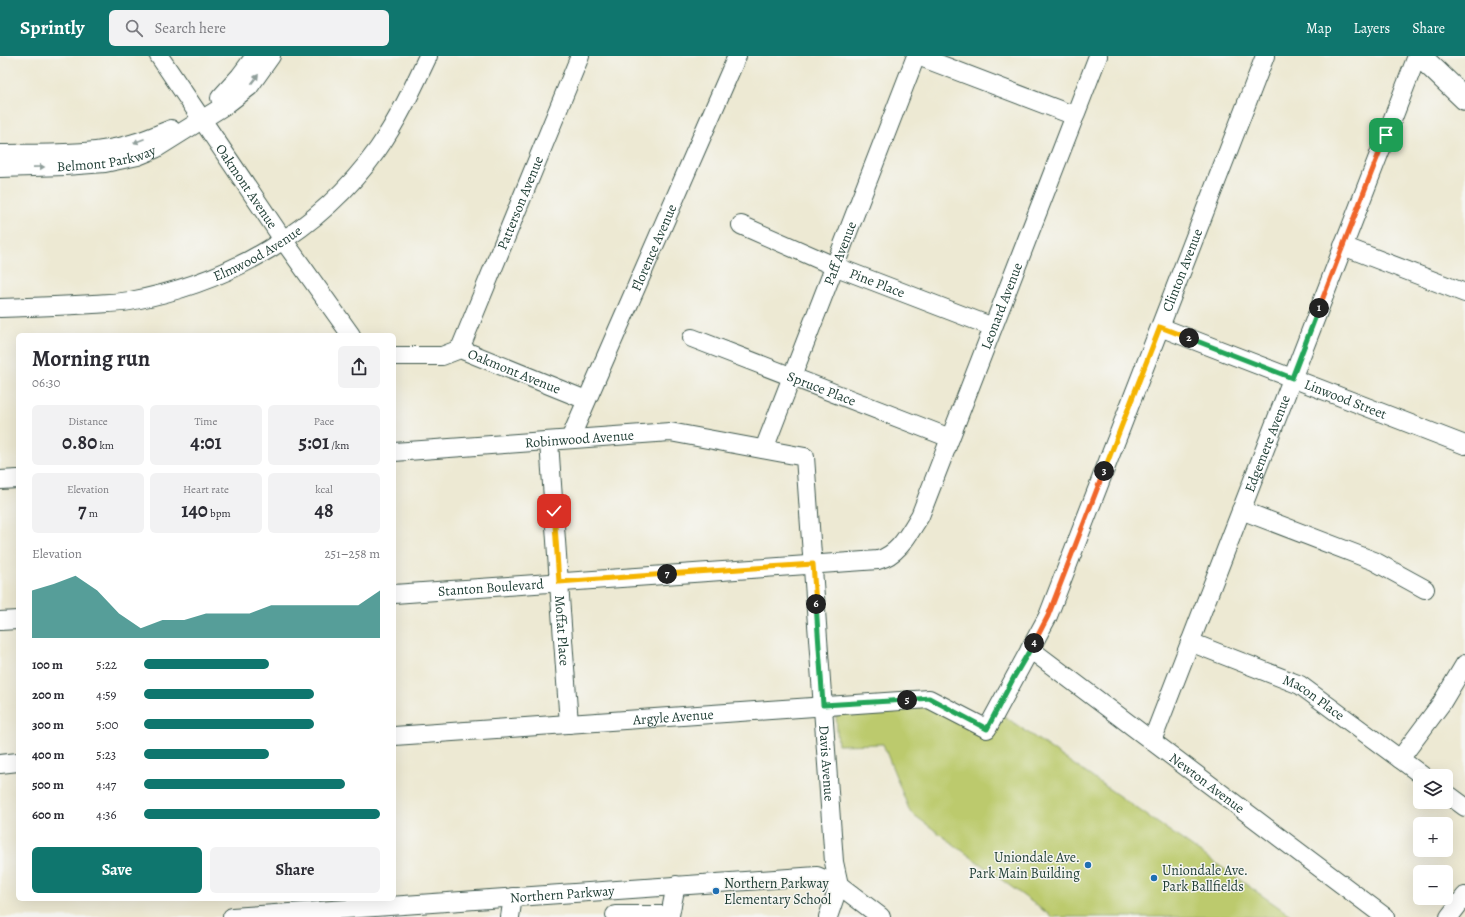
<!DOCTYPE html>
<html lang="en">
<head>
<meta charset="utf-8">
<style>
	:root { --surface:#fff; --page:#f2f2f3; --text:#2b2b33; --muted:#7c7c81; --accent:#0f766e }
	body { margin:0; font-family:Alegreya,serif; background:var(--page); color:var(--text); height:100vh; display:flex; flex-direction:column; font-size:15px; white-space:nowrap }
	* { box-sizing:border-box; margin:0 }
	p { font-size:13px; color:var(--muted) }
	.icon { flex:none; width:22px; height:22px; fill:none; stroke:currentColor; stroke-width:2; stroke-linecap:round; stroke-linejoin:round }
	.map { position:relative; flex:1; overflow:hidden }
	.sheet { position:absolute; left:16px; top:277px; width:380px; height:568px; display:flex; flex-direction:column; background:var(--surface); border-radius:6px; box-shadow:0 4px 16px #0002 }
	.sheet>* { flex:none }
	.fabs { position:absolute; left:1413px; top:713px; display:grid; gap:8px }
	.fabs a { display:grid; place-items:center; width:40px; height:40px; border-radius:6px; background:var(--surface); box-shadow:0 4px 16px #0002; font-size:20px }
	.pin { position:absolute; display:grid; place-items:center; width:34px; height:34px; color:#fff; margin:-17px; border-radius:8px; box-shadow:0 2px 6px #0006 }
	.km { position:absolute; width:20px; height:20px; margin:-10px; border-radius:50%; background:#222; color:#fff; font-size:11px; line-height:20px; text-align:center }
	.round { display:grid; place-items:center; flex:none; width:42px; height:42px; border-radius:6px; background:var(--page) }
	.head { display:flex; align-items:center; justify-content:space-between; height:68px; padding:0 16px }
	h1 { font-size:22px; font-weight:600; line-height:30px }
	.metrics { display:grid; grid-template-columns:repeat(3,1fr); gap:6px; height:68px; padding:4px 16px }
	.metrics div { display:grid; align-content:center; border-radius:6px; background:var(--page); text-align:center }
	.metrics b { font-size:20px; font-weight:600 }
	.metrics small { font-size:11px; font-weight:400 }
	.metrics p { font-size:11px }
	.chart { height:112px; padding:8px 16px }
	.chart p { display:flex; justify-content:space-between }
	.chart svg { width:100%; height:72px; margin-top:4px; fill:var(--accent); opacity:.7 }
	.primary-button { display:flex; gap:8px; margin-top:auto; padding:8px 16px }
	.primary-button a { flex:1; height:46px; border-radius:6px; background:var(--accent); color:#fff; font-size:16px; font-weight:600; line-height:46px; text-align:center }
	.primary-button a+a { background:var(--page); color:var(--text) }
	ul { padding:0 16px; list-style:none; font-size:13px }
	li { display:grid; grid-template-columns:64px 48px 1fr; align-items:center; height:30px }
	li i { height:10px; border-radius:5px; background:var(--accent) }
	header { display:flex; align-items:center; gap:24px; box-sizing:border-box; height:56px; padding:0 20px; background:var(--accent); color:#fff }
	header strong { font-size:19px }
	nav { display:flex; gap:22px; margin-inline-start:auto; font-size:14px }
	.search { width:280px; height:36px; background:var(--page); display:flex; align-items:center; gap:10px; box-sizing:border-box; padding:0 14px; border-radius:6px; color:var(--muted); font-size:15px }
	.map>svg:first-child { display:block }
	.green { fill:#bcca6d; stroke:#6e8450 }
	.lines { fill:none; stroke-linecap:round; stroke-linejoin:round }
	.minor-casing { stroke:#3e574c; stroke-width:20 }
	.major-casing { stroke:#3e574c; stroke-width:24 }
	.minor { stroke:#fff; stroke-width:18 }
	.major { stroke:#fff; stroke-width:22 }
	.oneway { fill:#8f9e9a }
	.split-1-casing { stroke:#fff; stroke-width:8 }
	.split-2-casing { stroke:#fff; stroke-width:8 }
	.split-3-casing { stroke:#fff; stroke-width:8 }
	.split-4-casing { stroke:#fff; stroke-width:8 }
	.split-5-casing { stroke:#fff; stroke-width:8 }
	.split-6-casing { stroke:#fff; stroke-width:8 }
	.split-7-casing { stroke:#fff; stroke-width:8 }
	.split-8-casing { stroke:#fff; stroke-width:8 }
	.split-1 { stroke:#f0652b; stroke-width:5 }
	.split-2 { stroke:#22a559; stroke-width:5 }
	.split-3 { stroke:#f5b400; stroke-width:5 }
	.split-4 { stroke:#f0652b; stroke-width:5 }
	.split-5 { stroke:#22a559; stroke-width:5 }
	.split-6 { stroke:#22a559; stroke-width:5 }
	.split-7 { stroke:#f5b400; stroke-width:5 }
	.split-8 { stroke:#f5b400; stroke-width:5 }
	.poi-dot { fill:#1f6fb2; stroke:#f6f6f2; stroke-width:1.5 }
	.labels { text-anchor:middle; stroke-width:3; stroke-linejoin:round; paint-order:stroke }
	.street-label { font-size:14px; fill:#1f3d34; stroke:#f6f6f2 }
	.poi-label { font-size:14px; fill:#1f3d34; stroke:#f6f6f2; text-anchor:start }
</style>
</head>
<body>
<header>
<strong>Sprintly</strong>
<div class="search"><svg class="icon" aria-label="search" viewBox="0 0 24 24"><circle cx="10" cy="10" r="6"/><path d="M15 15l6 6"/></svg>Search here</div>
<nav><a>Map</a><a>Layers</a><a>Share</a></nav>
</header>
<div class="map">
<svg width="1465" height="861" viewBox="0 0 1465 861">
	<rect width="100%" height="100%" fill="#f6f6f2"/>
	<filter id="ink" filterUnits="userSpaceOnUse"><feTurbulence type="fractalNoise" baseFrequency=".025" numOctaves="2"/><feDisplacementMap in="SourceGraphic" scale="8" xChannelSelector="R" yChannelSelector="G"/><feConvolveMatrix kernelMatrix="1 2 1 2 8 2 1 2 1" color-interpolation-filters="sRGB"/></filter>
	<filter id="wash" filterUnits="userSpaceOnUse"><feTurbulence type="fractalNoise" baseFrequency=".012" numOctaves="4" result="noise"/><feDisplacementMap in="SourceGraphic" scale="16" xChannelSelector="R" yChannelSelector="G"/><feGaussianBlur stdDeviation="0.9" result="paint"/><feColorMatrix in="noise" values="0 0 0 0 0 0 0 0 0 0 0 0 0 0 0 0 0 1.4 0 .05"/><feComposite in="paint" operator="in"/></filter>
	<g filter="url(#wash)">
		<rect width="100%" height="100%" fill="#ede9d3"/>
		<polygon class="green" points="930,649 992,681 1004,660 1293,861 1052,861 910,756 883,688 838,689 836,659 838,655"/>
	</g>
	<g filter="url(#ink)">
		<g class="lines">
			<defs>
				<g id="minor">
					<path id="s1" d="M159,0L284,185L351,279"/>
					<polyline points="918,0 1075,60"/>
					<polyline points="220,42 240,20 255,0"/>
					<path d="M0,98C42,97 93,100 134,87C146,84 159,78 171,73"/>
					<path id="s2" d="M0,112L65,110L105,107L138,100L155,93L227,48L249,31L271,0"/>
					<path id="s3" d="M741,169L834,210L993,271"/>
					<polyline points="1343,190 1465,237"/>
					<path id="s4" d="M0,252C31,251 62,250 93,248C105,247 118,247 130,245C228,227 319,176 378,93C398,64 413,32 428,0"/>
					<path id="s5" d="M1160,271L1465,389"/>
					<path id="s6" d="M692,282L950,382"/>
					<path id="s7" d="M460,293L580,0"/>
					<path id="s8" d="M394,300H442L460,293L586,344"/>
					<path id="s9" d="M570,383L737,0"/>
					<path id="s10" d="M549,386L569,668"/>
					<path id="s11" d="M764,393L916,0"/>
					<path id="s12" d="M394,396L670,376L805,401L834,806L839,829L828,861"/>
					<polyline points="0,424 18,423"/>
					<polyline points="1241,454 1374,505 1425,533"/>
					<path id="s13" d="M394,538L878,504C899,499 909,477 920,460L1098,0"/>
					<polyline points="0,565 18,564"/>
					<path id="s14" d="M1190,586L1300,629L1423,720"/>
					<path id="s15" d="M1030,593L1385,861"/>
					<path id="s16" d="M394,680L929,643L987,673L1048,560L1265,0"/>
					<path id="s17" d="M1152,685L1417,0"/>
					<polyline points="1400,703 1441,648 1465,608"/>
					<polyline points="0,708 18,706"/>
					<polyline points="1446,737 1465,751"/>
					<polyline points="615,859 670,859 676,829"/>
					<path id="s18" d="M232,861L817,820L839,829L881,861"/>
					<polyline points="510,861 513,841"/>
					<polyline points="1449,861 1465,840"/>
				</g>
				<polyline id="major" points="1420,0 1465,43"/>
			</defs>
			<use href="#minor" class="minor-casing"/>
			<use href="#major" class="major-casing"/>
			<use href="#minor" class="minor"/>
			<use href="#major" class="major"/>
		</g>
		<defs><path id="oneway-solid" d="M-6-.8H1V-3.2L6.5 0L1 3.2V.8H-6Z"/></defs>
		<g class="oneway">
			<use href="#oneway-solid" transform="translate(255 23) rotate(-53)"/>
			<use href="#oneway-solid" transform="translate(139 85) rotate(159)"/>
			<use href="#oneway-solid" transform="translate(39 111) rotate(-1)"/>
		</g>
	</g>
	<g class="lines" filter="url(#ink)">
		<defs>
			<polyline id="split-1" points="1319,252 1386,79"/>
			<polyline id="split-2" points="1189,282 1292,322 1319,252"/>
			<polyline id="split-3" points="1104,415 1160,271 1189,282"/>
			<polyline id="split-4" points="1034,587 1048,560 1104,415"/>
			<polyline id="split-5" points="907,644 929,642 987,673 1014,621 1034,587"/>
			<polyline id="split-6" points="816,548 823,649 907,644"/>
			<polyline id="split-7" points="667,518 813,508 816,548"/>
			<polyline id="split-8" points="554,455 559,526 667,518"/>
		</defs>
		<use href="#split-1" class="split-1-casing"/>
		<use href="#split-2" class="split-2-casing"/>
		<use href="#split-3" class="split-3-casing"/>
		<use href="#split-4" class="split-4-casing"/>
		<use href="#split-5" class="split-5-casing"/>
		<use href="#split-6" class="split-6-casing"/>
		<use href="#split-7" class="split-7-casing"/>
		<use href="#split-8" class="split-8-casing"/>
		<use href="#split-1" class="split-1"/>
		<use href="#split-2" class="split-2"/>
		<use href="#split-3" class="split-3"/>
		<use href="#split-4" class="split-4"/>
		<use href="#split-5" class="split-5"/>
		<use href="#split-6" class="split-6"/>
		<use href="#split-7" class="split-7"/>
		<use href="#split-8" class="split-8"/>
	</g>
	<g class="poi-dot">
		<circle cx="1088" cy="809" r="4"/>
		<circle cx="1154" cy="822" r="4"/>
		<circle cx="716" cy="835" r="4"/>
	</g>
	<g class="labels">
		<g class="street-label">
			<text dy="5" stroke="none"><textPath href="#s2" startOffset="107">Belmont Parkway</textPath></text>
			<text dy="5" stroke="none"><textPath href="#s1" startOffset="157">Oakmont Avenue</textPath></text>
			<text dy="5" stroke="none"><textPath href="#s7" startOffset="158">Patterson Avenue</textPath></text>
			<text dy="5" stroke="none"><textPath href="#s9" startOffset="209">Florence Avenue</textPath></text>
			<text dy="5" stroke="none"><textPath href="#s4" startOffset="267">Elmwood Avenue</textPath></text>
			<text dy="5" stroke="none"><textPath href="#s11" startOffset="210">Paff Avenue</textPath></text>
			<text dy="5" stroke="none"><textPath href="#s16" startOffset="1101">Clinton Avenue</textPath></text>
			<text dy="5" stroke="none"><textPath href="#s3" startOffset="148">Pine Place</textPath></text>
			<text dy="5" stroke="none"><textPath href="#s13" startOffset="773">Leonard Avenue</textPath></text>
			<text dy="5" stroke="none"><textPath href="#s8" startOffset="126">Oakmont Avenue</textPath></text>
			<text dy="5" stroke="none"><textPath href="#s6" startOffset="139">Spruce Place</textPath></text>
			<text dy="5" stroke="none"><textPath href="#s5" startOffset="199">Linwood Street</textPath></text>
			<text dy="5" stroke="none"><textPath href="#s12" startOffset="186">Robinwood Avenue</textPath></text>
			<text dy="5" stroke="none"><textPath href="#s17" startOffset="319">Edgemere Avenue</textPath></text>
			<text dy="5" stroke="none"><textPath href="#s13" startOffset="97">Stanton Boulevard</textPath></text>
			<text dy="5" stroke="none"><textPath href="#s10" startOffset="189">Moffat Place</textPath></text>
			<text dy="5" stroke="none"><textPath href="#s14" startOffset="136">Macon Place</textPath></text>
			<text dy="5" stroke="none"><textPath href="#s16" startOffset="280">Argyle Avenue</textPath></text>
			<text dy="5" stroke="none"><textPath href="#s12" startOffset="721">Davis Avenue</textPath></text>
			<text dy="5" stroke="none"><textPath href="#s15" startOffset="222">Newton Avenue</textPath></text>
			<text dy="5" stroke="none"><textPath href="#s18" startOffset="331">Northern Parkway</textPath></text>
		</g>
		<g class="poi-label">
			<text x="1080" y="806" text-anchor="end">Uniondale Ave.<tspan x="1080" dy="16">Park Main Building</tspan></text>
			<text x="1162" y="819">Uniondale Ave.<tspan x="1162" dy="16">Park Ballfields</tspan></text>
			<text x="724" y="832">Northern Parkway<tspan x="724" dy="16">Elementary School</tspan></text>
		</g>
	</g>
</svg>
<div class="fabs">
<a><svg class="icon" aria-label="layers" viewBox="0 0 24 24"><path d="M12 4l9 5-9 5-9-5zM3 14l9 5 9-5"/></svg></a>
<a>+</a>
<a>−</a>
</div>
<div class="pin" style="left:1386px;top:79px;background:#1e9e55"><svg class="icon" aria-label="arrive" viewBox="0 0 24 24"><path d="M6 21V4h12l-3 4 3 4H6"/></svg></div>
<div class="pin" style="left:554px;top:455px;background:#d93025"><svg class="icon" aria-label="check" viewBox="0 0 24 24"><path d="M5 12l5 5 9-10"/></svg></div>
<b class="km" style="left:1319px;top:252px">1</b>
<b class="km" style="left:1189px;top:282px">2</b>
<b class="km" style="left:1104px;top:415px">3</b>
<b class="km" style="left:1034px;top:587px">4</b>
<b class="km" style="left:907px;top:644px">5</b>
<b class="km" style="left:816px;top:548px">6</b>
<b class="km" style="left:667px;top:518px">7</b>
<section class="sheet">
<div class="head"><div><h1>Morning run</h1><p>06:30</p></div><a class="round"><svg class="icon" aria-label="share" viewBox="0 0 24 24"><path d="M12 15V3M7 8l5-5 5 5M5 13v7h14v-7"/></svg></a></div>
<div class="metrics">
<div><p>Distance</p><b>0.80<small> km</small></b></div>
<div><p>Time</p><b>4:01</b></div>
<div><p>Pace</p><b>5:01<small> /km</small></b></div>
</div>
<div class="metrics">
<div><p>Elevation</p><b>7<small> m</small></b></div>
<div><p>Heart rate</p><b>140<small> bpm</small></b></div>
<div><p>kcal</p><b>48</b></div>
</div>
<div class="chart"><p><span>Elevation</span>251–258 m</p>
<svg viewBox="0 0 160 44" preserveAspectRatio="none"><path d="M0 44V15L10 11L20 6L30 15L40 29L50 38L60 33L70 33L80 29L90 29L100 29L110 24L120 24L130 24L140 24L150 24L160 15V44z"/></svg>
</div>
<ul>
<li><b>100 m</b>5:22<i style="width:53%"></i></li>
<li><b>200 m</b>4:59<i style="width:72%"></i></li>
<li><b>300 m</b>5:00<i style="width:72%"></i></li>
<li><b>400 m</b>5:23<i style="width:53%"></i></li>
<li><b>500 m</b>4:47<i style="width:85%"></i></li>
<li><b>600 m</b>4:36<i style="width:100%"></i></li>
</ul>
<div class="primary-button"><a>Save</a><a>Share</a></div>
</section>
</div>
</body>
</html>
